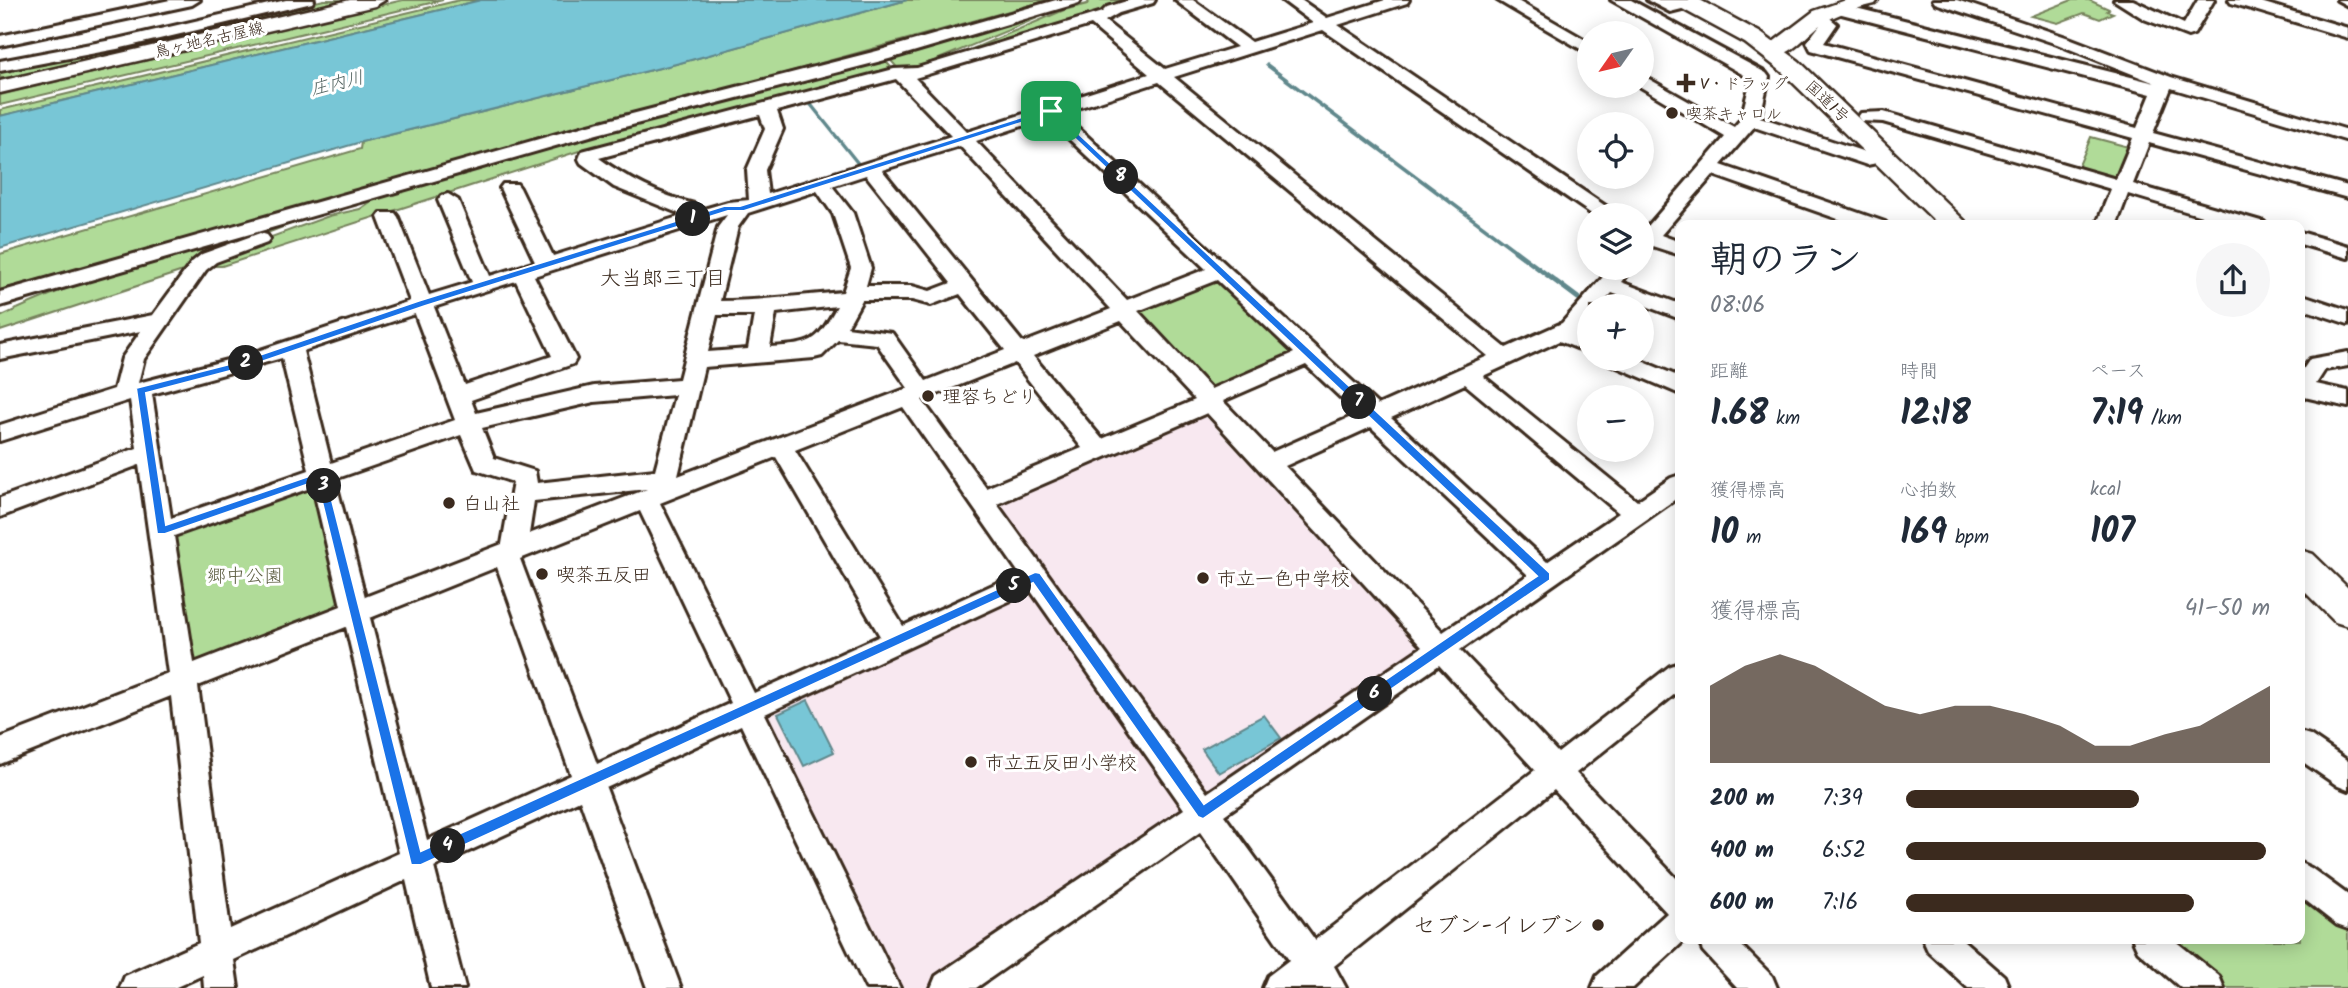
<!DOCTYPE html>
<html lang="ja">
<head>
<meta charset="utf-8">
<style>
	:root { --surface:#fff; --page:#f6f6f7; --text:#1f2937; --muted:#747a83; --accent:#3b2a1e }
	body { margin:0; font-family:Kalam,"Klee One",sans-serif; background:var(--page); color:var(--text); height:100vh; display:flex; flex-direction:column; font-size:26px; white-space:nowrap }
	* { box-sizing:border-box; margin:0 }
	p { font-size:23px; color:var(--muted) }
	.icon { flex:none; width:38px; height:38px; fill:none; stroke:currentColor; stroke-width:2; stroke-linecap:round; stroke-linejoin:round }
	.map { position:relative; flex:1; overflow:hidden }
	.drawer { position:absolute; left:1675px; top:220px; width:630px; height:724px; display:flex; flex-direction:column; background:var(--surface); border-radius:14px; box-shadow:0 4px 18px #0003 }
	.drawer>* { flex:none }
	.needle { width:46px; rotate:236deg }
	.fabs { position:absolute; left:1577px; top:21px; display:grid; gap:14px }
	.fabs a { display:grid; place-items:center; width:77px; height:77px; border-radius:50%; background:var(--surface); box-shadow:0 4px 18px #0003; font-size:35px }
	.pin { position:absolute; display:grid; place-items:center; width:60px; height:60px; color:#fff; margin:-30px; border-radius:14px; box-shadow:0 4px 10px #0006 }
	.km { position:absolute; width:35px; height:35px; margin:-18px; border-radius:50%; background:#222; color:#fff; font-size:19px; line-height:35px; text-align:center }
	.round { display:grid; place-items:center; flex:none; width:74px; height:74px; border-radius:37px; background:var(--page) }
	.summary { display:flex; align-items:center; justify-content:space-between; height:119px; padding:0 35px }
	h1 { font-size:38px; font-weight:700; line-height:52px }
	.figures { display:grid; grid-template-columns:repeat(3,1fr); gap:10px; height:119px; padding:7px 35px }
	.figures div { display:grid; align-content:center }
	.figures b { font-size:35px; font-weight:700 }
	.figures small { font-size:19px; font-weight:400 }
	.figures p { font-size:19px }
	.chart { height:196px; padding:14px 35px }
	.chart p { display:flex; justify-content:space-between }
	.chart svg { width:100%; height:126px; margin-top:7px; fill:var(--accent); opacity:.7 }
	ul { padding:0 35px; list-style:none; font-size:23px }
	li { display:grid; grid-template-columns:112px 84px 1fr; align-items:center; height:52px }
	li i { height:18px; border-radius:9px; background:var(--accent) }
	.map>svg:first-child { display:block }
	.built { fill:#f8e8f0 }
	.green { fill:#b0db98; stroke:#76825b; stroke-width:2 }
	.water { fill:#78c6d6; stroke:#60888c; stroke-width:2 }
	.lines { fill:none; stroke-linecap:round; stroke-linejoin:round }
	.stream-far1 { stroke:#60888c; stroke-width:3.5 }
	.stream { stroke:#60888c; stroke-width:5 }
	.minor-casing { stroke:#3b2a1e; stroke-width:6 }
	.major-casing { stroke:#3b2a1e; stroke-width:5 }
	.highway-casing { stroke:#3b2a1e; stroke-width:5 }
	.minor { fill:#fff; fill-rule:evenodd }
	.major { fill:#fff; fill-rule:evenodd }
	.highway { fill:#fff; fill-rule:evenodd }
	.route { fill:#1a73e8; stroke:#fff; stroke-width:2; fill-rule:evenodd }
	.poi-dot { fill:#3b2a1e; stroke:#fff; stroke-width:2.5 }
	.labels { text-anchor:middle; stroke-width:6; stroke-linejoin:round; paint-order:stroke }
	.far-street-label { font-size:16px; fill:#3b2a1e; stroke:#fff }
	.far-poi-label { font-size:16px; fill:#3b2a1e; stroke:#fff; text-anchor:start }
	.far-water-label { font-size:18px; font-style:italic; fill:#50615e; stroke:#fff }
	.poi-label { font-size:19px; fill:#3b2a1e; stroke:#fff; text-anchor:start }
	.park-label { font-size:19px; fill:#5e5f43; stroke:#fff }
	.neighbourhood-label { font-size:21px; fill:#3b2a1e; stroke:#fff }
	.near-poi-label { font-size:23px; fill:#3b2a1e; stroke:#fff; text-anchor:end }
</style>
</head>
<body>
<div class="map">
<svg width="2348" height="988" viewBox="0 0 2348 988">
	<rect width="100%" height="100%" fill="#fff"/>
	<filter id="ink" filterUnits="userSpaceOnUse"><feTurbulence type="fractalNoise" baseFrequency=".0143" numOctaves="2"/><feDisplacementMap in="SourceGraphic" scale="14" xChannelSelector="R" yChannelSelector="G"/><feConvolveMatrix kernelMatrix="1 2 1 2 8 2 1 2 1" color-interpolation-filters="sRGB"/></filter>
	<g filter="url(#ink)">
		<g class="built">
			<polygon points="1197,417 1207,418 1418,647 1418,655 1215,795 1201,792 1002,508 1004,502"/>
			<polygon points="1025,593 1033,594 1185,809 936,988 899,988 767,716"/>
		</g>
		<g class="green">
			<polygon points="324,0 365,0 28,76 0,78 0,68 115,48"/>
			<polygon points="403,0 443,0 0,105 0,95"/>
			<polygon points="460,0 481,0 0,116 0,110"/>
			<polygon points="907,0 1049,0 0,290 0,254 360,149 361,142 680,63"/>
			<polygon points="1090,0 1138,0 1100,14 944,61 1064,10 1087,4"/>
			<polygon points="2072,0 2089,0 2109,9 2107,11 2113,13 2100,19 2084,13 2058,23 2031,16"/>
			<polygon points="1071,4 922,66 900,71 887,56"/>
			<polygon points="882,57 895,72 589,151 579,151 222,266 208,266 222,255 329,216 360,209 386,191 592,133"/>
			<polygon points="2091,137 2136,149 2122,183 2077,170"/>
			<path d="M353,200L205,257L195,267L0,331V317C111,264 235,234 353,200Z"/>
			<polygon points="1213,278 1222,279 1297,355 1220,389 1212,388 1140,313 1141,308"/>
			<polygon points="308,486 315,487 341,599 332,609 195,663 188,660 172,536"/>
			<polygon points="2300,888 2348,925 2348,988 2218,988 2160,940 2300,940"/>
		</g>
		<g class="water">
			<polygon points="481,0 907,0 680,63 361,142 0,248 0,116"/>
			<polygon points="808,700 834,752 804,766 778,714"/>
			<polygon points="1264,715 1281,738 1219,773 1202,749"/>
		</g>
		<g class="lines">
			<g class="stream-far1">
				<polyline points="1267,65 1517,252"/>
				<polyline points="808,101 860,166"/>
			</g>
			<polyline class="stream" points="1515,251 1578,298"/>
			<defs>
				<g id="minor">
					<polygon points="170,0 200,0 192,5 0,46 0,36"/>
					<polygon points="286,0 314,0 312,3 117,49 0,71 0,61 117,39"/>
					<polygon points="1056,0 1081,0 1079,3 889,59 597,134 0,306 0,292 585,126 877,51"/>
					<path d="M1130,0H1155L1153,3L1119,13L1105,21L1165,69L1237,47L1175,0H1193L1251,42L1313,23L1282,0H1301L1327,18L1385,0H1409L1407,3L1338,25L1613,211L1616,215H1593L1323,30L1174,77L1506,348L1562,323L1611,268H1632L1621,282L1680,304V319L1612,293L1600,306H1589V320L1578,333L1589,338V353L1559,341L1483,376L1637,501L1671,478L1680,475V496L1460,650L1558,753L1670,666L1680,663V690L1576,773L1680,882V940H1685L1633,988H1592L1597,976L1667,913L1554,790L1334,966L1346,988H1263L1268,976L1289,960L1200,832L976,988H931L936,976L1184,809L1031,591L765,714L900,988H866L741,725L606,788L681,988H647L580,800L434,867L465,988H431L406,880L234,960L238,988H204L203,975L174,988H120L125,976L199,943L171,696L0,764V738L168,673L139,465L0,517V498L137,448L130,400L0,441V425L114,389L122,358L141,331L0,359V345L153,315L192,262L202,254L260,233L267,235L270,239L267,243L216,262L206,270L144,359L138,383L239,357L410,301L378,217L381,213H395L398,217L429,295L472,282L438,200L441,196L448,194L458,200L490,276L535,262L500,188L503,184H517L520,188L553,256L678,217V213L614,187L581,163L579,159L582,151L894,69L917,68L1102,12L1107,7ZM1091,25L1149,74L967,132L915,78ZM896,79L951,136L768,194L765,170L783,129L777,111ZM1159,82L1488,356L1378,405L1062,113ZM760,115L765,129L747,170L749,200L728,202L697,211L694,204C659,195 628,179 599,158ZM1047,118L1206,269L1127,300L976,141ZM960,146L1111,309L1023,343L882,170ZM866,175L951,283L930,291L912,286H866L871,268L853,213L832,186ZM817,191L833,214L851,268L843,292C802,295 762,301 720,301L738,227L748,213ZM727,215L718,227L679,379L594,386L476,413L471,400L573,364L576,359L534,276ZM1217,280L1294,353L1211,389L1138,311ZM516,281L552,356L465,385L434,307ZM960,294L1005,350L926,381L892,333L847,327L862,300H912L931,305ZM837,306C816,344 813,344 770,347L776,313ZM415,314L455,420L331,463L303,351ZM717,315H754L748,349L708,352ZM1121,321L1195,400L1102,439L1033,356ZM838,340L877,344L908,388L678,476L704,367L814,358L822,356ZM282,358L309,470L171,518L152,394ZM1015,363L1082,448L986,488L922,400ZM1306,365L1358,414L1272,452L1223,401ZM1465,384L1619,513L1547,562L1391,418ZM675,395L655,470L537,483L535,471L494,458L482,428L594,402ZM903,407L1019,573L903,626L795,450ZM1207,413L1422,647L1207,793L997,504ZM1371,427L1528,575L1443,632L1285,466ZM461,435L476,470L513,482L502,544L365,597L335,479ZM776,457L880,636L754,693L660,503ZM313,487L341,606L194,663L174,536ZM647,489L529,534L534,501ZM640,511L731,703L597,764L520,559ZM497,567L571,775L427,840L370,618ZM346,627L399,853L230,929L198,686ZM1439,665L1535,770L1315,940L1224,815Z"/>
					<polygon points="1497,0 1516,0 1589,42 1589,54"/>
					<polygon points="1611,0 1631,0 1766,73 1769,77 1760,117 1868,153 1892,152 1894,156 1892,160 1867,165 1754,127 1721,165 1885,222 1888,226 1858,226 1713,175 1661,235 1680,242 1680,255 1652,246 1642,251 1642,233 1725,137 1639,86 1642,75 1734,127 1741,119 1751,79"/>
					<polygon points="1647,0 1694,0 1696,3 1694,6 1670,12"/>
					<polygon points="1933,0 1957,0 2069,38 2171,77 2348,130 2348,141 2171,88 2153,133 2348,186 2348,198 2149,143 2133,184 2264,222 2267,226 2235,226 2128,194 2116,226 2096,226 2111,189 1883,122 1861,121 1858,117 1861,113 1884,112 2116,179 2133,138 1811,50 1807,42 1820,25 1811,17 1813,14 1825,14 1837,24 1824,43 2137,128 2151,94 1834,12 1832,9 1840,4 2155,83 2057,44 1935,3"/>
					<polygon points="2114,0 2133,0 2184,24 2198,0 2214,0 2194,34 2188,36 2144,19"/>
					<polygon points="2229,0 2254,0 2348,28 2348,38 2231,3"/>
					<polygon points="2337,0 2348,0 2348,6"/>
					<polygon points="2300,232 2348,246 2348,258 2300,244"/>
					<polygon points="2300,294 2348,310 2348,324 2300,308"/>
					<polygon points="2348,352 2348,366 2325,370 2316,384 2348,391 2348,407 2300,396 2300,374 2310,359"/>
					<polygon points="1607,359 1637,359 1680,377 1680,394 1610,364"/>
					<polygon points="2300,732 2310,735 2348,761 2348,790 2338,786 2300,760"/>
					<polygon points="2300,863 2311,868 2348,895 2348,929 2337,925 2300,896"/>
					<polygon points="1698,940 1736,940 1772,976 1777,988 1737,988 1703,951"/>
					<polygon points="1923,940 1963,940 2004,976 2009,988 1968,988 1928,951"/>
					<polygon points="2133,940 2174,940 2219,976 2224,988 2181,988 2138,951"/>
				</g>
				<g id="major">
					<polygon points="350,0 385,0 375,6 0,93 0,81"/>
					<path d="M1846,0H1878L1875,4C1859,8 1842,12 1828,20C1807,31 1790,63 1763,56L1760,52L1814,11Z"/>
				</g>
				<g id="highway">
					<polygon points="1672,0 1700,0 1761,33 1799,61 1970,226 1940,226 1781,71 1745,43 1675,5"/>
					<polygon points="2300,550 2313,554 2348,588 2348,626 2335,622 2300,587"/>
				</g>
			</defs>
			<use href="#minor" class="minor-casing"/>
			<use href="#major" class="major-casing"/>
			<use href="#highway" class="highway-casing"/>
			<use href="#minor" class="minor"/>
			<use href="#major" class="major"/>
			<use href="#highway" class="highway"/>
		</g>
	</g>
	<path class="route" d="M1051,108L1550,573V580L1203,819L1198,817L1033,583L421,865H411L317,481L165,534H157L136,388L242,361L418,301L724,206H740ZM1049,114L1537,576L1204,804L1040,573L1035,572L421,851L325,473H318L166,525L146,393L249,366L425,306L728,211H744Z"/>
	<g class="poi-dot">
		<path d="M1682.5 72.5h7v7h7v7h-7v7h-7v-7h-7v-7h7z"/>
		<circle cx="1672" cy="113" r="7"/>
		<circle cx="928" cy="396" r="7"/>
		<circle cx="449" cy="503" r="7"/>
		<circle cx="542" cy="574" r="7"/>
		<circle cx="1203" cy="578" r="7"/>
		<circle cx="971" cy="762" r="7"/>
		<circle cx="1598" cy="925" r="7"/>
	</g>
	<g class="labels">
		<g class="far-street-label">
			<text transform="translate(209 39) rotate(-13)" y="6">鳥ヶ地名古屋線</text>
			<text transform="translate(1828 101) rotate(43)" y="6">国道1号</text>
		</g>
		<g class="far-poi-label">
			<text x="1700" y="89">V・ドラッグ</text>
			<text x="1686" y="119">喫茶キャロル</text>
		</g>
		<g class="far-water-label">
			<text transform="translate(337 83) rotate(-14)" y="6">庄内川</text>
		</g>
		<g class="poi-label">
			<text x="942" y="403">理容ちどり</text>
			<text x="463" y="510">白山社</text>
			<text x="556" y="581">喫茶五反田</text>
			<text x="1217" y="585">市立一色中学校</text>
			<text x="985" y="769">市立五反田小学校</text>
		</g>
		<g class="park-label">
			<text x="245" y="582">郷中公園</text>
		</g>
		<g class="neighbourhood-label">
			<text x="663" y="285">大当郎三丁目</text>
		</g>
		<g class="near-poi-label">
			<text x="1584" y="933">セブン-イレブン</text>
		</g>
	</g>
</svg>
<div class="fabs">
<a><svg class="needle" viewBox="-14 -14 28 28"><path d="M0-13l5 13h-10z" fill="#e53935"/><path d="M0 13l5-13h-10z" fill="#747a83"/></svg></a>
<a><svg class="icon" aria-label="locate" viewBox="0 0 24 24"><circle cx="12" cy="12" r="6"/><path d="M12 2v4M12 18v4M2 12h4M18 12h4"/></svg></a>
<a><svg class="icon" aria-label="layers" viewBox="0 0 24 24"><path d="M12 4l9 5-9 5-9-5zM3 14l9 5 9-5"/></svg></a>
<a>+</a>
<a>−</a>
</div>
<div class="pin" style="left:1051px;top:111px;background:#1e9e55"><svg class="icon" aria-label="arrive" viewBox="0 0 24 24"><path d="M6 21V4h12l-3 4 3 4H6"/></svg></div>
<b class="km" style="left:693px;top:219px">1</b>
<b class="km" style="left:246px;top:363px">2</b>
<b class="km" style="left:324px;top:486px">3</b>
<b class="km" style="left:448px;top:846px">4</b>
<b class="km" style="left:1014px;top:586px">5</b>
<b class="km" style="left:1375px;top:694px">6</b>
<b class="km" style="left:1359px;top:402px">7</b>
<b class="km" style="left:1121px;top:177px">8</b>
<section class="drawer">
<div class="summary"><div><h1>朝のラン</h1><p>08:06</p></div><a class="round"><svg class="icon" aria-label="share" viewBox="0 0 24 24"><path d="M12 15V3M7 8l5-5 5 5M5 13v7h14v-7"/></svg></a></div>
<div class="figures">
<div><p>距離</p><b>1.68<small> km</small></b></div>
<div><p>時間</p><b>12:18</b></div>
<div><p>ペース</p><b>7:19<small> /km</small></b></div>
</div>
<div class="figures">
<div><p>獲得標高</p><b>10<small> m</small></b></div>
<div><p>心拍数</p><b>169<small> bpm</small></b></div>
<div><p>kcal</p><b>107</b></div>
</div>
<div class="chart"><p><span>獲得標高</span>41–50 m</p>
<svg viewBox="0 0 160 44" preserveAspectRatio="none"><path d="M0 44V17L10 10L20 6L30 10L40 17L50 24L60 27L70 24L80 24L90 27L100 31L110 38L120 38L130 34L140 31L150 24L160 17V44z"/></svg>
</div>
<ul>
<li><b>200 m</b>7:39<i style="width:64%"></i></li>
<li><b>400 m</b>6:52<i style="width:99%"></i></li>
<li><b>600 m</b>7:16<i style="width:79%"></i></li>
</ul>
</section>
</div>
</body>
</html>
